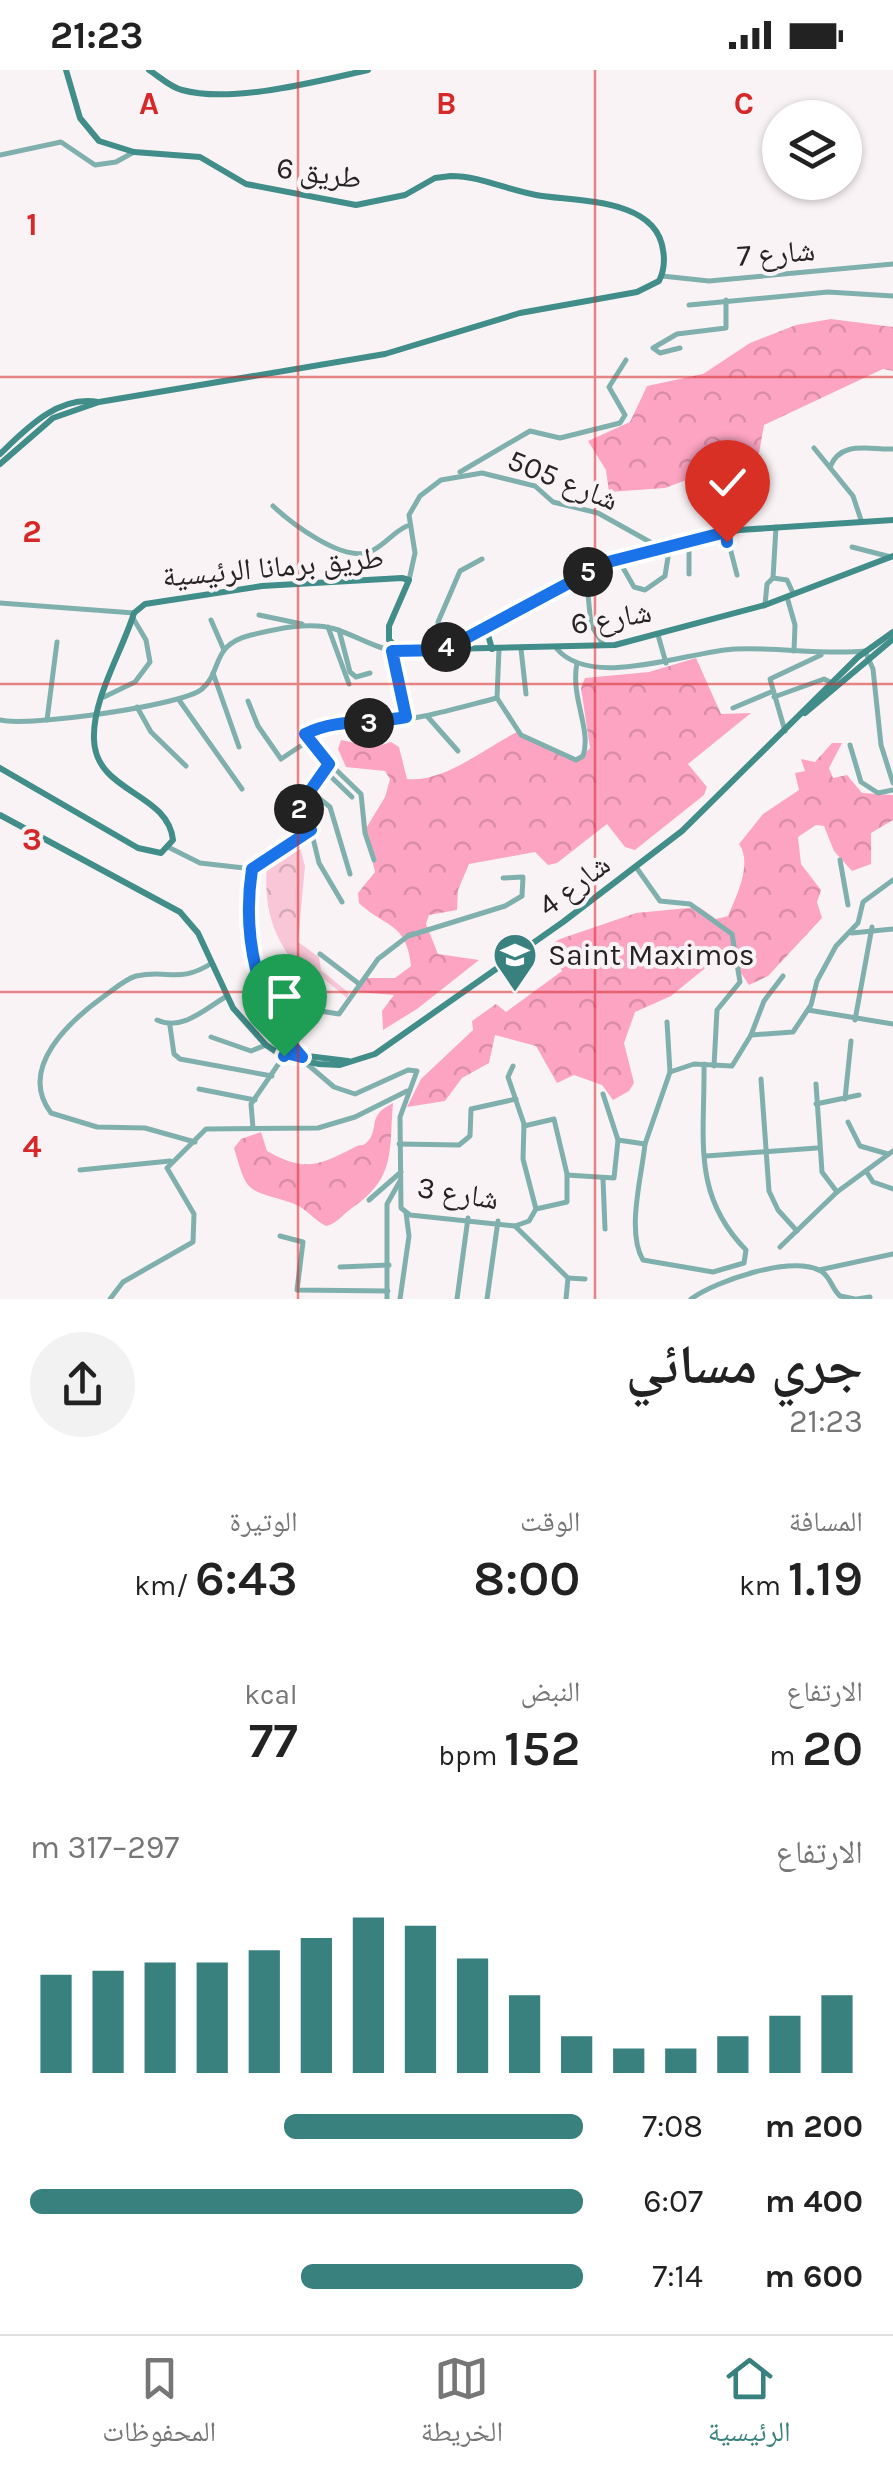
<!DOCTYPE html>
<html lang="ar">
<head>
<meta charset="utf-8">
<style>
	:root { --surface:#fff; --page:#f2f2f2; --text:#222; --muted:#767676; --line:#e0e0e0; --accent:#39817e }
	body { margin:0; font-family:Karla,"Noto Naskh Arabic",sans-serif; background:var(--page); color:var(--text); direction:rtl; height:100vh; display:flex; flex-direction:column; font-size:38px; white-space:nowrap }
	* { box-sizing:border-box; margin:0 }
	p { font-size:32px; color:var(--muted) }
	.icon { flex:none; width:55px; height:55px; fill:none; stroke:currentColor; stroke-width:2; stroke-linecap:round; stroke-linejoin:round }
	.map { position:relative; height:1229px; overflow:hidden; direction:ltr }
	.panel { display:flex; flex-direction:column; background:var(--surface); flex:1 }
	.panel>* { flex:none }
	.fabs { position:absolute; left:762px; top:30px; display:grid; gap:20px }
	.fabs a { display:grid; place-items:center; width:100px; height:100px; border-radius:50%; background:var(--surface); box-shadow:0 2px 8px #0004; font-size:50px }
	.pin { position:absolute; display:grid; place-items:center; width:85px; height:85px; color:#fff; margin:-102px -42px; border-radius:50% 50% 50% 0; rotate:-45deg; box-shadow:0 0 10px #0007 }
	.pin .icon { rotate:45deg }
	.km { position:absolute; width:50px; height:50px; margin:-25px; border-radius:50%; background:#222; color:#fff; font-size:28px; line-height:50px; text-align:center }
	.round { display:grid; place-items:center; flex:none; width:105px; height:105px; border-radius:52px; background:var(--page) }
	.head { display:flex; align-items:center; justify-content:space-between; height:170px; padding:0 30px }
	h1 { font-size:55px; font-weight:600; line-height:75px }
	.stats { display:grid; grid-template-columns:repeat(3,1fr); gap:15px; height:170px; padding:10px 30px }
	.stats div { display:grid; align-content:center }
	.stats b { font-size:50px; font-weight:600 }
	.stats small { font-size:28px; font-weight:400 }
	.stats p { font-size:28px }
	.chart { height:280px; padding:20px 30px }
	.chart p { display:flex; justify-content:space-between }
	.chart svg { width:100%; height:180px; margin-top:10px; stroke:var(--accent); stroke-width:6 }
	ul { padding:0 30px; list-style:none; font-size:32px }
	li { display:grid; grid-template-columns:160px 120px 1fr; align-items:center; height:75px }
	li i { height:25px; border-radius:12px; background:var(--accent) }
	.status { display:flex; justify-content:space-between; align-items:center; height:70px; padding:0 50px; background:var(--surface); direction:ltr }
	.status svg { height:28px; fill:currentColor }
	.menu { display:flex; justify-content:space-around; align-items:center; height:140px; border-top:2px solid var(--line); background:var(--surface); font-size:28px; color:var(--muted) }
	.menu a { display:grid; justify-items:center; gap:5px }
	.menu .on { color:var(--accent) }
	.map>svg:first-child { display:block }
	.forest { fill:url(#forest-crowns) }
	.park { fill:url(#park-crowns) }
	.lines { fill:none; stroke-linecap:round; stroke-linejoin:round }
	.street { stroke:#80b0ad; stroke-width:5 }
	.secondary { stroke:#408d8a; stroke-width:6 }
	.route-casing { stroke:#fff; stroke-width:20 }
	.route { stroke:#1a73e8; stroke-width:12 }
	.grid { fill:none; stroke:#d62828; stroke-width:2.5; stroke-opacity:0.55 }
	.labels { text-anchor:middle; stroke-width:8; stroke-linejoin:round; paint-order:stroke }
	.street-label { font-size:30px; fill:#262324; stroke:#faf3f5 }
	.poi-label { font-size:30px; fill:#262324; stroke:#faf3f5; text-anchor:start }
	.grid-label { font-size:32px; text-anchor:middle; font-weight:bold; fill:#d62828; stroke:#faf3f5; stroke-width:8; stroke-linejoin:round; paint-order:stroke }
</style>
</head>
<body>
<div class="status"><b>21:23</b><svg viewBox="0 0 49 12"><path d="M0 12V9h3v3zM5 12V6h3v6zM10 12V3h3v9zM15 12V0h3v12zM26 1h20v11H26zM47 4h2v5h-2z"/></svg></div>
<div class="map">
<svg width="893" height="1229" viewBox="0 0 893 1229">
	<defs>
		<pattern id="forest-crowns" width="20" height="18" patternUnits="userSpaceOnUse" patternTransform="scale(2.5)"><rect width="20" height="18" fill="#fda4c2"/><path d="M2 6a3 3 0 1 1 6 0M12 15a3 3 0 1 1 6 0" fill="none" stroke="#d98da7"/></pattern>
		<pattern id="park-crowns" width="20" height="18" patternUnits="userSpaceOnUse" patternTransform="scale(2.5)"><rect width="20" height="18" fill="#f8c6d6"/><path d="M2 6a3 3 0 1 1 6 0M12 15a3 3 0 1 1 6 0" fill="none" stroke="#d4aab8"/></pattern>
	</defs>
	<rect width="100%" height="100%" fill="#faf3f5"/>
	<g class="forest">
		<polygon points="831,249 893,257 893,301 883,299 764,355 759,383 665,418 609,422 606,400 588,371 630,352 647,316 703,304 750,273 796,255"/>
		<path d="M696,588L721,644L751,643L688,694L707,717L704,725L635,780L625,777L607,754L557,793L548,795L535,782L469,794L458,820L457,840L429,845L426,854L438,884L479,890L417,939L383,960L382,941L394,925L359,922L357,913L365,908H395L411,896C407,852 384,857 359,833L358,823L375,802L365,760L385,727L390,709L385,701L346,697L338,679L341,670L375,677L391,672L399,677L407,709C444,713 485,678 517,662L577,691L590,678L581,618L585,608L649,602Z"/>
		<path d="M832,673H842L829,698L833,708L847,705L862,723L893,725V750L871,763V794L852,801L834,781L824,756L816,755L798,767L801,794L821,820L817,832L822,848L768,906L749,915L739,900L720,886L671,926L635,942L624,973L634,1013L629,1021L613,1030L602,1015L574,1005L557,1013L536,976L495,965L489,993L462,1008L445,1031L407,1037L421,1009L473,960L472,951L496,934L506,942L562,901L552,883V874L560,869L636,843L699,837L716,849L728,846C736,826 753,794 739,774L763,744L799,720L795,703L805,701L801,689L815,692Z"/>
		<path d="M393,1033C389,1082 396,1108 352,1138C342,1145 338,1153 326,1156C314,1150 305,1137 292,1133C246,1118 248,1126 234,1078L241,1069L261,1062L267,1081C305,1103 320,1095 355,1077C363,1073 362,1078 369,1070C379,1056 367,1046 393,1033Z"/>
	</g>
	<path class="park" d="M293,774H299L305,796L298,872L319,887L321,900L349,923L347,928L318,904L309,914C276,870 263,849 267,792Z"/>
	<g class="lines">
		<g class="street">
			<polyline points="0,85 61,72 95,95 116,92 134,82"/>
			<polyline points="662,206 709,211 893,194"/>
			<polyline points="689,235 828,222 893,226"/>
			<polyline points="680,278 660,283 653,278 677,264 726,258 726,230"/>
			<polyline points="814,378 853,426 861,450"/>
			<path d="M830,397C841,370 869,380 893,379"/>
			<polyline points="460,402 530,361 560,368 620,353 625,345 609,317 626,290"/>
			<path d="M273,436C291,453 342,492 369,482C383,477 393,462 407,456"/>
			<polyline points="776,457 773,508 787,510 793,523"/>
			<polyline points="726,462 737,505"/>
			<polyline points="689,469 689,504"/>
			<polyline points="852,477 891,487"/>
			<polyline points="618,489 634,517 645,520 665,506 670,474"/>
			<polyline points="586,504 591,555 603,574"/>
			<polyline points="409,510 415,483 409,445 420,426 441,410 482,403 535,416 553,432 598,443 659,477"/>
			<polyline points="787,527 795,555 794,581"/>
			<polyline points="0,533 134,543"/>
			<polyline points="765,535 767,514 773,508"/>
			<polyline points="259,545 302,554"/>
			<polyline points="211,550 224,580"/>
			<polyline points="328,557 349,614"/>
			<polyline points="339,560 350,602 356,607 370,603"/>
			<polyline points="658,565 666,593"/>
			<polyline points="441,577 438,552 460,501 482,489"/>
			<polyline points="521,579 526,624"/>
			<path d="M557,579C592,620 690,581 735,579C778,577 821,585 865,581L873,599L881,675L893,713"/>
			<polyline points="392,581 406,647"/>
			<polyline points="213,603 239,677"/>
			<polyline points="104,627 135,612 150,592 146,570 133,548"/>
			<polyline points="774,627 824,609 832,613"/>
			<path d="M497,628L521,665L576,690L583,686C592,660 570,627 577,593"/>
			<polyline points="179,630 242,719"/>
			<polyline points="248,631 258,656 281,689 308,671"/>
			<polyline points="137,637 151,662 186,696"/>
			<polyline points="733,638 771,622"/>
			<polyline points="427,646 458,681"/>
			<path d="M0,650C26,657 182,636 202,619C223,601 210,575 251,565C276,559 310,551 335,559C357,566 376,579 399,582"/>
			<polyline points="47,650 57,572"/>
			<polyline points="785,661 770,609 821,585"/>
			<polyline points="850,675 861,712 878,723 893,720"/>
			<polyline points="329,693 361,724 365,763 374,790"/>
			<polyline points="323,699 352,727"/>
			<polyline points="309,720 330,737 350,804"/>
			<polyline points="311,760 319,793 342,832"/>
			<polyline points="170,778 200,793 253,799"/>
			<polyline points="840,790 848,835"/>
			<polyline points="636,797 660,831 690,834 732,864 740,912 717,940 714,996"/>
			<path d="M253,799C243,863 255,937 301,985"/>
			<path d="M253,799L311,760L298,737L329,693L305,664C328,652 350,654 374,653C415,651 457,638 497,628L499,579"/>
			<polyline points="852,863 893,859"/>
			<polyline points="320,884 358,913"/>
			<polyline points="808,940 893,954"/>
			<path d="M157,950C182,962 206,938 227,926"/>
			<polyline points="855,950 872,857"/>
			<polyline points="275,951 294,958 304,955 314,940 339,944 378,889 408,866 505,836 522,826 523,807 503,808"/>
			<polyline points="667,952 670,1002"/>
			<polyline points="170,956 174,984 180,989 272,1006"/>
			<polyline points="751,965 764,931 783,906"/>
			<polyline points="211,967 251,981 266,975"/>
			<polyline points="307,994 334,1017 355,1024 408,1000 417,1001 400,1047 401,1138 410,1145 515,1156 529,1151 536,1139 567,1132 567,1105 614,1108 618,1070 645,1074 670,1002 694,994 732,996 751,965 793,962 811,935 817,911 836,876 858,853 863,832 893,810"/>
			<polyline points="513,996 508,1007 524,1054 523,1089 536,1139"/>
			<polyline points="761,1009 769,1121 778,1140 797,1161"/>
			<polyline points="816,1014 822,1102 837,1122"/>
			<polyline points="199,1019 255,1030"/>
			<polyline points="603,1024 618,1070"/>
			<polyline points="845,1029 851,971"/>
			<polyline points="816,1034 859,1025"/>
			<polyline points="848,1052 860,1076 888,1084"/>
			<polyline points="524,1056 554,1049 567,1104"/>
			<polyline points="253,1058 251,1034 286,983"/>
			<path d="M195,1072L145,1058L97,1057L51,1043C17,998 70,951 103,927C112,921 125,909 136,906C169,899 179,914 212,893"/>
			<polyline points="399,1074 459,1075 470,1066 471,1039 516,1029"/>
			<path d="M645,1074C642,1105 626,1162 643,1190L713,1202L744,1193L746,1180C691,1124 705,1068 704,994"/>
			<polyline points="706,1086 817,1078"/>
			<polyline points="80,1100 170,1091"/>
			<polyline points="866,1101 873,1112 893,1119"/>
			<polyline points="603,1109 605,1159"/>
			<polyline points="369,1130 401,1102"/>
			<polyline points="515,1156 568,1208 566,1229"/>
			<polyline points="280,1166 303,1172 297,1220 388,1221"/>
			<polyline points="780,1177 837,1122 893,1081"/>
			<polyline points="340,1197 389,1195"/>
			<polyline points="819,1200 893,1184"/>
			<polyline points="568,1208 585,1209"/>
			<polyline points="110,1229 123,1212 193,1172 194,1144 167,1098 206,1059 318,1058 355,1047 407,1021"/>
			<polyline points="387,1229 387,1134 400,1111"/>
			<polyline points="400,1229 409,1166 406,1143"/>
			<polyline points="457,1229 468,1148"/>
			<polyline points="487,1229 498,1151"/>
			<path d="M691,1229C716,1211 790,1185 821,1201C830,1206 832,1219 840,1226L855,1229"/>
			<polyline points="857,1229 870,1227"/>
		</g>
		<g class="secondary">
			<path d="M149,0C160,7 170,17 182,20C232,34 318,11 368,0"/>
			<path d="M0,384C26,359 58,325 98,332"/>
			<path d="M0,394L53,348L99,332L385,284L520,243L637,222L659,211C664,201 665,191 663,180C656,127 575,132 536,125C507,120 480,106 451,106L435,108L405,125L356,135L246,114L200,87L134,82L99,71L80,48L66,0"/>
			<polyline points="485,554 492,579"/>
			<polyline points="445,579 615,575 765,535 893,486"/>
			<polyline points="805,643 893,569"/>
			<path d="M0,698L138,778L161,783L173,770C168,722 96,723 94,670C92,629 122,582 134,543L145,534L262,516L402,508L409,510L389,556V570L402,582H432L607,493L659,477L739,460L893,450"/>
			<polyline points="0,745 180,842 198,863 233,938 266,975 284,987 319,994 340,995 375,984 563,852 682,761 858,587 893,562"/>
			<polyline points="291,984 348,991"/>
		</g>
	</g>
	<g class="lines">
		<defs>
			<path id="route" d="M284,986L286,983L302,987C256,937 242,865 252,799L311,760L298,738L329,694L305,664C337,648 372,654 406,647L392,581L444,580L608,492L726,462L727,472"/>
		</defs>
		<use href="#route" class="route-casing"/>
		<use href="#route" class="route"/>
	</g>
	<path class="grid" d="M298,0V1229M595,0V1229M0,307H893M0,614H893M0,922H893"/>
	<defs>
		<symbol id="university-pin" viewBox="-11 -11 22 30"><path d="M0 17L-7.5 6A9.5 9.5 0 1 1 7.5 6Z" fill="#39817e" stroke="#faf3f5"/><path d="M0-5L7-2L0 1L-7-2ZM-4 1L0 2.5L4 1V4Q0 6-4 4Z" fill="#fff"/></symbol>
	</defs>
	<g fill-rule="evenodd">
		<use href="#university-pin" x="490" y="860" width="50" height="68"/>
	</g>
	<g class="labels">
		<g class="street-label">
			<text transform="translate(319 103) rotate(8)" y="10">طريق 6</text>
			<text transform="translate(776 183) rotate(-4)" y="10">شارع 7</text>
			<text transform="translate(563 410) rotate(22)" y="10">شارع 505</text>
			<text transform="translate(273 497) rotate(-5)" y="10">طريق برمانا الرئيسية</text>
			<text transform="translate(611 548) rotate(-9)" y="10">شارع 6</text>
			<text transform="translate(574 815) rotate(-37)" y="10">شارع 4</text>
			<text transform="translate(458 1123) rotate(9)" y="10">شارع 3</text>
		</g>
		<g class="poi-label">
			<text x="548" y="895">Saint Maximos</text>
		</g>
	</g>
	<g class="grid-label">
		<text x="149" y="44">A</text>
		<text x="446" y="44">B</text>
		<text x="744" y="44">C</text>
		<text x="32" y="165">1</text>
		<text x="32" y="472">2</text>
		<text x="32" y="780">3</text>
		<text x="32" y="1087">4</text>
	</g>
</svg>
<div class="fabs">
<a><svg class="icon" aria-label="layers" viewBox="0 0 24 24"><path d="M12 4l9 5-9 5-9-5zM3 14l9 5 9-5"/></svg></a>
</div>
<div class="pin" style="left:284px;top:986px;background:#1e9e55"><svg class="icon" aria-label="arrive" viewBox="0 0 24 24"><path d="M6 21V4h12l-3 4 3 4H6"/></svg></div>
<div class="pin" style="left:727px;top:472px;background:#d93025"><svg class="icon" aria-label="check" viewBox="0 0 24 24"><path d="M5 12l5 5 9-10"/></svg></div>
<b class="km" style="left:299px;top:739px">2</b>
<b class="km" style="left:369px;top:653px">3</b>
<b class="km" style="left:446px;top:577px">4</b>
<b class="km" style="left:588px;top:502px">5</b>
</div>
<section class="panel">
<div class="head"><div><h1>جري مسائي</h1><p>21:23</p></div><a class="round"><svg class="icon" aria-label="share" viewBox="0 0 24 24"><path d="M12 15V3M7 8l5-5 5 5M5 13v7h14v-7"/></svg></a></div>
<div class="stats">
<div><p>المسافة</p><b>1.19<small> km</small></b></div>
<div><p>الوقت</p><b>8:00</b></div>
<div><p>الوتيرة</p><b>6:43<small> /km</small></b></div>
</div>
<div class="stats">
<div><p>الارتفاع</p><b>20<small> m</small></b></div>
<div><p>النبض</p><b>152<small> bpm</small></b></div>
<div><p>kcal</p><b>77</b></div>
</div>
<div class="chart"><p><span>الارتفاع</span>297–317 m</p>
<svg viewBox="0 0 160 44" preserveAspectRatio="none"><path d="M5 44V20M15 44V19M25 44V17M35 44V17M45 44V14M55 44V11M65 44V6M75 44V8M85 44V16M95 44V25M105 44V35M115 44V38M125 44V38M135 44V35M145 44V30M155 44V25"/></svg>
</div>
<ul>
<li><b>200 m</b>7:08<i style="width:54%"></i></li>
<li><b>400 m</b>6:07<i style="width:100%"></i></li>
<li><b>600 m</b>7:14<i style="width:51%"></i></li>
</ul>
</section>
<nav class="menu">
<a class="on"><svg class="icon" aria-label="home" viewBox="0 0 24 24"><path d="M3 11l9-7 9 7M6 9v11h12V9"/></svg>الرئيسية</a>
<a><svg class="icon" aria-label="map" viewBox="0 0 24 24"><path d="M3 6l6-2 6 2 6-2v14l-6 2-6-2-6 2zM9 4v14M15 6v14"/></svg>الخريطة</a>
<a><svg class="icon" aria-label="saved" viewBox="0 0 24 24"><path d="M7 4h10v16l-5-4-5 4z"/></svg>المحفوظات</a>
</nav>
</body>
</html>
